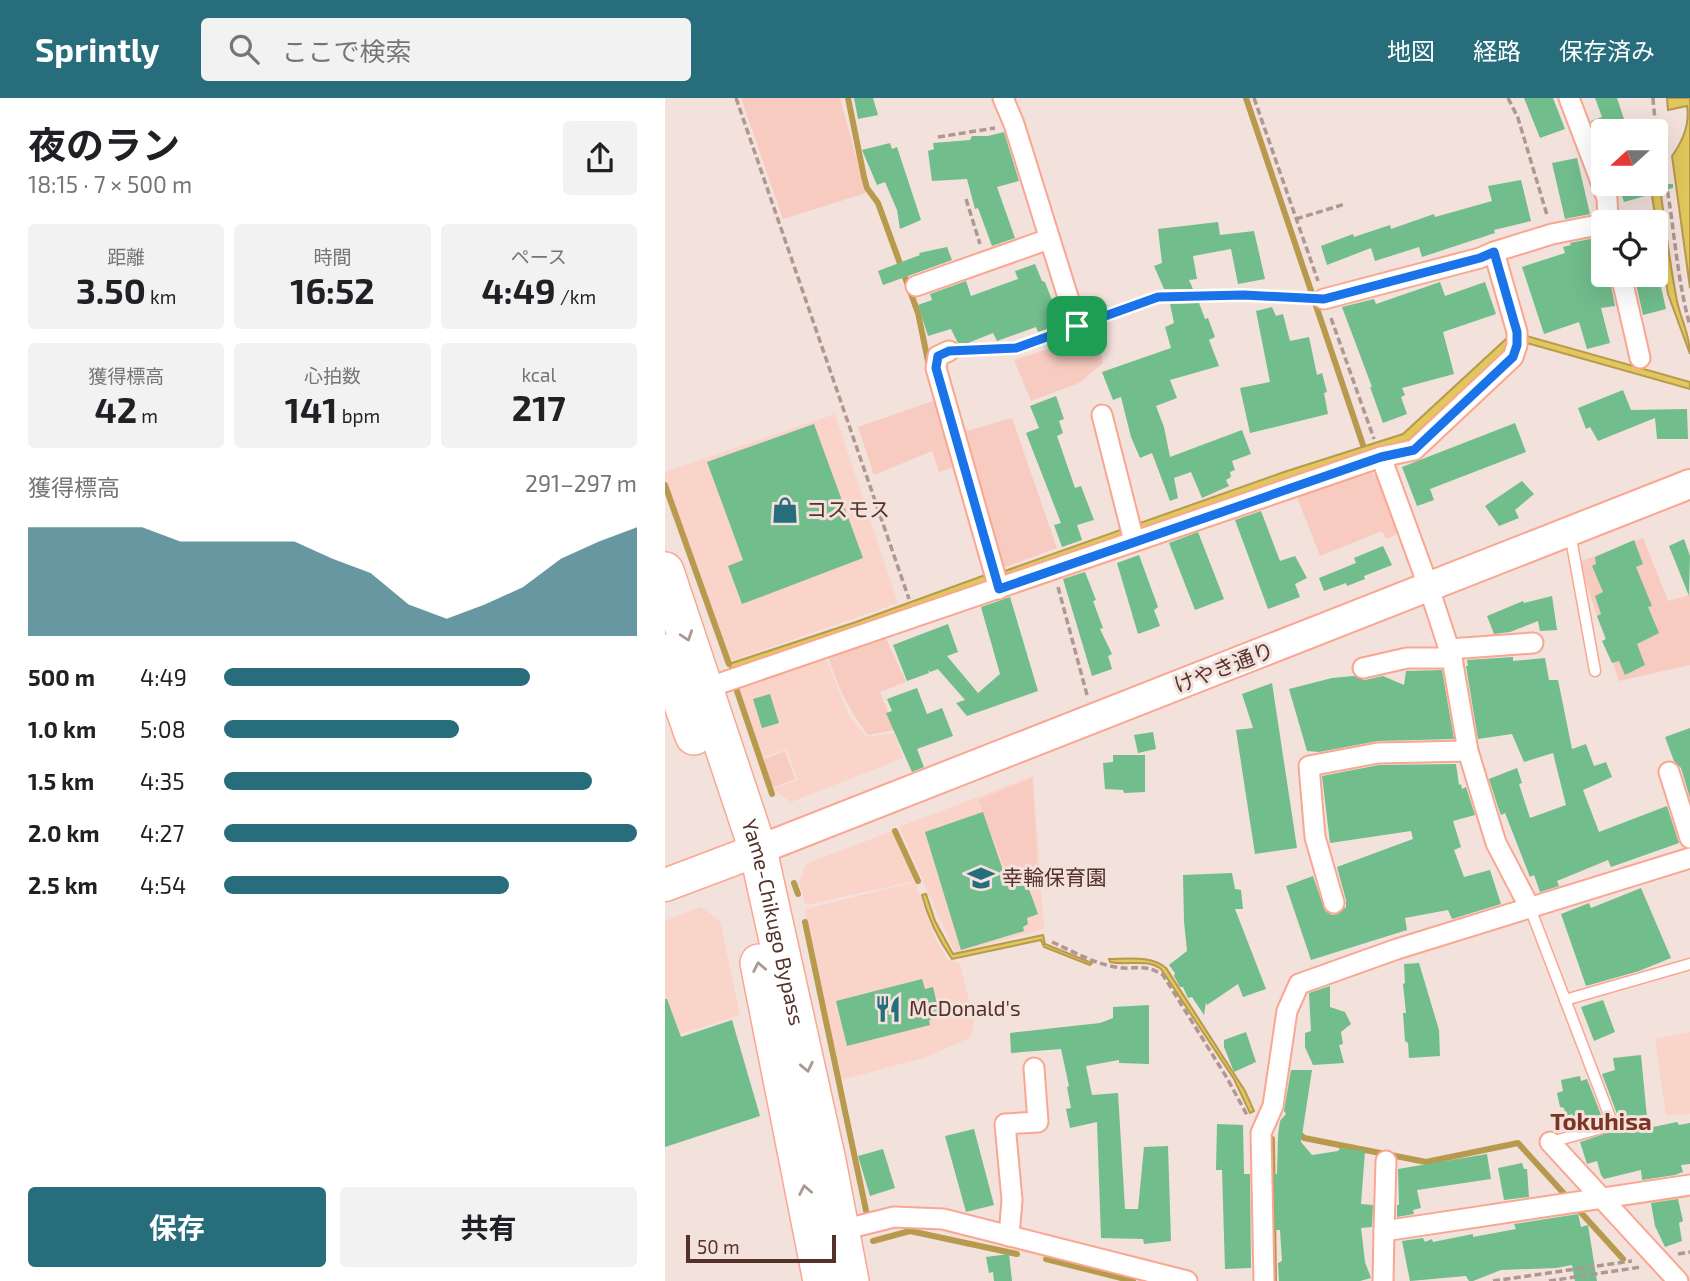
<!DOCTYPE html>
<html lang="ja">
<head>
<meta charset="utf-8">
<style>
	:root { --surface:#fff; --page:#f2f2f2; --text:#202124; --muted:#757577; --accent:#276d7c }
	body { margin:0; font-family:"Exo 2","Noto Sans JP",sans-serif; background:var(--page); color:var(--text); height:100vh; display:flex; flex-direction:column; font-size:26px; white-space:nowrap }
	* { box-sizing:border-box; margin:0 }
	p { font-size:23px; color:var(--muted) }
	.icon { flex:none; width:38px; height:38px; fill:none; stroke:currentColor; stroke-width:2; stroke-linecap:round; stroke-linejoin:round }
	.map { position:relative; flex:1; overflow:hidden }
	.details { display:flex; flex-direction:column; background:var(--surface); width:665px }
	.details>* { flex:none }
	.needle { width:46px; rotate:249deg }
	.fabs { position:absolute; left:926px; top:21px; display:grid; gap:14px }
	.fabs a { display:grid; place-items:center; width:77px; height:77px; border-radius:7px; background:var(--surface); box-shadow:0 7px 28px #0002; font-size:35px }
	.scale { position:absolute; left:21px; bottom:18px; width:150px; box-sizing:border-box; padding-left:7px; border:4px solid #54322a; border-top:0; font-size:19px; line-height:24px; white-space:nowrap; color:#54322a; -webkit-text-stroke:5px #f3e1dc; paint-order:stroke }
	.pin { position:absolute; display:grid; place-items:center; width:60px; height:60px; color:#fff; margin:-30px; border-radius:14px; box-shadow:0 4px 10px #0006 }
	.round { display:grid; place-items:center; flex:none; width:74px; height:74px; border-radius:7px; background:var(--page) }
	.overview { display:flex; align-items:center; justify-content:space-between; height:119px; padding:0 28px }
	h1 { font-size:38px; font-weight:700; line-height:52px }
	.figures { display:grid; grid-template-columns:repeat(3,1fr); gap:10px; height:119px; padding:7px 28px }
	.figures div { display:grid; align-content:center; border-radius:7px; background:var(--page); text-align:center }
	.figures b { font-size:35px; font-weight:700 }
	.figures small { font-size:19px; font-weight:400 }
	.figures p { font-size:19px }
	.chart { height:196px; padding:14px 28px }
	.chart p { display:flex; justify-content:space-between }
	.chart svg { width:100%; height:126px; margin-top:7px; fill:var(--accent); opacity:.7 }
	.action { display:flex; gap:14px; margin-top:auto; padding:14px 28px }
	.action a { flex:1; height:80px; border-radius:7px; background:var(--accent); color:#fff; font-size:28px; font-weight:700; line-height:80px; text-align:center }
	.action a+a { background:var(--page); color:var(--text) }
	ul { padding:0 28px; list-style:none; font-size:23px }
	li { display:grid; grid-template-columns:112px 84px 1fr; align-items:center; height:52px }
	li i { height:18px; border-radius:9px; background:var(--accent) }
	header { display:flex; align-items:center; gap:42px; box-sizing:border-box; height:98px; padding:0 35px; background:var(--accent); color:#fff }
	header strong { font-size:33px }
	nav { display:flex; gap:38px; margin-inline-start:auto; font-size:24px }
	.search { width:490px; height:63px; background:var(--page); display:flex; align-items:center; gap:18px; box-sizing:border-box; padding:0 24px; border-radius:7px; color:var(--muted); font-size:26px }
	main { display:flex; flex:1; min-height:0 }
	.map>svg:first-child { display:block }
	.built { fill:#fad3c9 }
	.green { fill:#f7cbc0 }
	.water { fill:#e2c75d; stroke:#b79a4e; stroke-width:2 }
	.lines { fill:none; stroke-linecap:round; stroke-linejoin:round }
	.stream { stroke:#b79a4e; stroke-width:6 }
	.building { fill:#71bd8c }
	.lane-casing { stroke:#faa691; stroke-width:13 }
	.street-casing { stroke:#faa691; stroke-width:23 }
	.secondary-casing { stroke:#faa691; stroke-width:32 }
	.primary-casing { stroke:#faa691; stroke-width:35 }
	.highway-casing { stroke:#faa691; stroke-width:40 }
	.path { stroke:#b09791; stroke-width:3.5; stroke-dasharray:7 3.5; stroke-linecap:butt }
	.lane { stroke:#fff; stroke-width:10 }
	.street { stroke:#fff; stroke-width:19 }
	.secondary { stroke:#fff; stroke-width:28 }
	.primary { stroke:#fff; stroke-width:32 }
	.highway { stroke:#fff; stroke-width:37 }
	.oneway { stroke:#aa9894 }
	.route-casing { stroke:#fff; stroke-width:14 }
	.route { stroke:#1a73e8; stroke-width:9 }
	.labels { text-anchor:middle; stroke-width:6; stroke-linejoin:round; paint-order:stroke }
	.poi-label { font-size:21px; fill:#54322a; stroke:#f3e1dc; text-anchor:start }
	.street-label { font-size:21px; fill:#54322a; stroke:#f3e1dc }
	.quarter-label { font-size:24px; font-weight:bold; fill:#7c3423; stroke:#f3e1dc }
</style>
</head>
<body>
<header>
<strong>Sprintly</strong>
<div class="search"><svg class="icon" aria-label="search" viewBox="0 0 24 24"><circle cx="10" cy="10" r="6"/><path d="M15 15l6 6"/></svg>ここで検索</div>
<nav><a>地図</a><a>経路</a><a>保存済み</a></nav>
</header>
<main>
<section class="details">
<div class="overview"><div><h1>夜のラン</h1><p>18:15 · 7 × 500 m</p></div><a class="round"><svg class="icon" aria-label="share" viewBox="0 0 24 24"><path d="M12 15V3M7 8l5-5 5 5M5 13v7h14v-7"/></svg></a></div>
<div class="figures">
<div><p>距離</p><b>3.50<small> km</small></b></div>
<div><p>時間</p><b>16:52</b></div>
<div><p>ペース</p><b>4:49<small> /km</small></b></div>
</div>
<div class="figures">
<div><p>獲得標高</p><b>42<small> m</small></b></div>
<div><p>心拍数</p><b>141<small> bpm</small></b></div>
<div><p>kcal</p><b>217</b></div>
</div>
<div class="chart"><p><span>獲得標高</span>291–297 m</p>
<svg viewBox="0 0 160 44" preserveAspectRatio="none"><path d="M0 44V6L10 6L20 6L30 6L40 11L50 11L60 11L70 11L80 17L90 22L100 33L110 38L120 33L130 27L140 17L150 11L160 6V44z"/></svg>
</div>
<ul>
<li><b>500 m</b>4:49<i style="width:74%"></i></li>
<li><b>1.0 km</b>5:08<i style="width:57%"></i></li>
<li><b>1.5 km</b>4:35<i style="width:89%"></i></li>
<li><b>2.0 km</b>4:27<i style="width:100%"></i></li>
<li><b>2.5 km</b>4:54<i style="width:69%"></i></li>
</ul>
<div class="action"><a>保存</a><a>共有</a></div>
</section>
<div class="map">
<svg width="1025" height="1183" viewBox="0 0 1025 1183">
	<rect width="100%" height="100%" fill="#f3e1dc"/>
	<g class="built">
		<polygon points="170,316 233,505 60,565 0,397 0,374"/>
		<polygon points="159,556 183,616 201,639 229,635 238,660 126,704 108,691 132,682 122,651 97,660 74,588"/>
		<polygon points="368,678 379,831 290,855 234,729"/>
		<polygon points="227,733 249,783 141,807 134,785 141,766"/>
		<polygon points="250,784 270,840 282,861 295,866 309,924 306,939 262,959 176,982 140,811"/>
		<polygon points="35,809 55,823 75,917 0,941 0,823"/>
		<polygon points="1025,934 1025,1016 1001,1017 990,941"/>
	</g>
	<g class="green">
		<polygon points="76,0 175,0 201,95 118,121"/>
		<polygon points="431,236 438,265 414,285 366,303 349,262"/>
		<polygon points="271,302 290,369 274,374 267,353 209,377 193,329"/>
		<polygon points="347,320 392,450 335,471 298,334"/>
		<polygon points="700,371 720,384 737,434 721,441 717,433 655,458 630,394"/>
		<polygon points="978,440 1003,503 1025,497 1025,567 954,583 914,464"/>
		<path d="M220,538L241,584L215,594L230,632L203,637C183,612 172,586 162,556Z"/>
		<polygon points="120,653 130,681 107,690 97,662"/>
		<polygon points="367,680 373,777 346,787 314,702"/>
	</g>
	<g class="water">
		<path d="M1002,0H1025V190L1007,58C1017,44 1025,26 1022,8L1003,12Z"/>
		<path d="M991,70L994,83C1000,123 1004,163 1012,203C1016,222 1025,237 1025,256L1003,196L985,86H990Z"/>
		<polygon points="858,237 1025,284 1025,291 862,245 852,245 844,250 744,342 67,575 64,566 191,524 323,476 337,474 619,374 738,336 841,241"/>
		<path d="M261,796L270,823L288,856L378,837L380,846L427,865L425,867L379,849L376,842L287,861C273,841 263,820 257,797Z"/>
		<path d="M444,861C463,861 487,857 501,870L580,993L589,1013L585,1015L569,981L496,871C481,860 462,868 445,864Z"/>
	</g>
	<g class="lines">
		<g class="stream">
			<polyline points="183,0 199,79 202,90 213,105 253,215 264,268"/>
			<polyline points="581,0 698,347"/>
			<polyline points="0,387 64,566"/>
			<polyline points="71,590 107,696"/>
			<polyline points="230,733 253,783"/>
			<polyline points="129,785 133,796"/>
			<polyline points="140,824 202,1117"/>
			<polyline points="631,1032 639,1040 761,1064 853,1045 903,1100"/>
			<polyline points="607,1041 609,1183"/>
			<polyline points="910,1108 958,1161"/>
			<polyline points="208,1143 245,1133 352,1156"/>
			<polyline points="381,1161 468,1183"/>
		</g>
	</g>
	<g class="building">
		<polygon points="189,0 208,0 213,17 193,21"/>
		<polygon points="859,0 888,0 900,31 875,40"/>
		<polygon points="930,0 952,0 963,33 930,33 926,23 937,19"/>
		<polygon points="339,34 354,83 332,89 350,140 327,148 313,110 310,111 302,81 267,83 263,53 269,51 268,45 305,42 307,38 323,38"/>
		<polygon points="225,45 227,51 232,49 256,122 235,131 232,112 220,84 212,87 197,52"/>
		<polygon points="912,60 925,116 900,121 887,65"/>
		<polygon points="856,82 866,123 829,132 830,135 757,159 754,149 710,163 706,150 662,167 656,148 688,136 689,139 725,127 726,131 769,116 770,119 827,103 823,88"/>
		<polygon points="953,86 1008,86 1008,90 959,104"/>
		<polygon points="553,124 555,137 589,133 600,181 573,186 566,151 528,158 532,181 524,182 528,191 499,191 489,168 497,165 493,131"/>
		<polygon points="930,140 938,177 944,177 950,208 936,210 945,245 922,251 914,224 879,236 857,169 900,155 898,149 906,147 905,145"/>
		<polygon points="282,149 287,162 218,187 213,173 255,157 254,155"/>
		<polygon points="370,166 377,183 380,184 396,226 373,234 371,229 332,243 328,235 303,245 293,245 286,231 263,238 253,207 267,202 265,196 301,183 306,198 353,181 350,173"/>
		<polygon points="969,177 981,177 982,183 994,180 1001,211 978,217"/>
		<polygon points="775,184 780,198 820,184 831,216 778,234 789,276 737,290 740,297 736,299 742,316 718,325 705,289 707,289 677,209 709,201 711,206"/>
		<polygon points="534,205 540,221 543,220 550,239 544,242 554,268 505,282 512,300 491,308 499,329 505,359 577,332 586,356 567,363 570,372 565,374 566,379 561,382 564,388 537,400 526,374 509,380 513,400 505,403 487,355 475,360 466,339 456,299 448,302 437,274 506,250 500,229 509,225 505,206"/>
		<polygon points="607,209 611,218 618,216 625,243 644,239 652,277 657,275 662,294 659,295 663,316 585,335 575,290 605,284 591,213"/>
		<polygon points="958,292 966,312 1022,311 1023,341 992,341 990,320 933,343 925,329 921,331 913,310"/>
		<polygon points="391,298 399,321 394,323 398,335 392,338 410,390 416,388 429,422 412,427 417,442 397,449 389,427 396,425 361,335 374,330 365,308"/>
		<polygon points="850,325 861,354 765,391 769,402 752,408 737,369"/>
		<polygon points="149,326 198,460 77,506 63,468 78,462 42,364"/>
		<polygon points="857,383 869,396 850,412 854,420 834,428 820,408"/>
		<polygon points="596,413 615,463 630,458 642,480 630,486 635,499 603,511 570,422"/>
		<polygon points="533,434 559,501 530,512 504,445"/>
		<polygon points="1019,441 1025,458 1024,498 1004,448"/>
		<polygon points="969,442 978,466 971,469 987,508 983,509 994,535 972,546 980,567 960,577 954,563 947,565 937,543 941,541 932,518 936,516 930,498 938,494 927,468 931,466 930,459"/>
		<polygon points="718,448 727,467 699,478 700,481 682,488 681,485 659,493 654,480 691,465 689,460"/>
		<polygon points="474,457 493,509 489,512 495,528 473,536 452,465"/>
		<polygon points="420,474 431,502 428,503 438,530 435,531 447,556 443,558 447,571 427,578 398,481"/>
		<polygon points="887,498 892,532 875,533 873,523 845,534 829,536 822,518 858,503 859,505"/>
		<polygon points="345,499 373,593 302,618 291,605 300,602 273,571 265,574 263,572 264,575 242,583 228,547 283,526 293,554 282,558 313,595 335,576 316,509"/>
		<polygon points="848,559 848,563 880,560 884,582 893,582 907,651 921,646 929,668 941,664 947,679 918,692 934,734 1002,708 1014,745 946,769 943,762 892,783 894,788 875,794 869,777 865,779 840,715 836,717 834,712 824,681 852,670 857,685 854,686 865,720 901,707 888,655 859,664 847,636 813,641 801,568 803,568 802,562"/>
		<polygon points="777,572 789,641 713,643 654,654 642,653 624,591 667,580 689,578 700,582 718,578 739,587 741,573"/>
		<polygon points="607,585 632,750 590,756 571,632 588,630 577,596"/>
		<polygon points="252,590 262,616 277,610 288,638 252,651 259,669 247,674 221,615 227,613 222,601"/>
		<polygon points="105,596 114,625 97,630 88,601"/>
		<polygon points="1025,630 1025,700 1016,670 1009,663 1000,639"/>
		<polygon points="488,634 491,651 473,655 469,637"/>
		<polygon points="448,657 480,657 480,694 459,695 458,692 440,691 438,665 448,664"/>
		<polygon points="791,666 794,687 796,686 797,691 801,689 810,717 788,723 796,749 789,752 799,779 825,772 836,806 787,821 783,812 740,820 742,832 646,862 621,788 648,778 660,813 667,817 673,816 681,809 681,802 672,769 748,741 746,733 665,745 657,678 714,667"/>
		<polygon points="318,714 344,790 361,783 373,816 362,820 363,826 358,829 359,833 296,852 260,734"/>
		<polygon points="567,775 570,791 576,792 578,811 570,811 601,891 578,899 573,886 542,907 541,904 539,917 527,899 523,900 518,889 515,889 509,878 510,875 504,867 522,853 519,823 518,777"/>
		<polygon points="976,790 1006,860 974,873 921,888 896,816 924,805 926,810"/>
		<polygon points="754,865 774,932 775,958 744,960 743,945 740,943 738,915 741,915 738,886 740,885 739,866"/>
		<polygon points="257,881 260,891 268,889 275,919 264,922 265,927 182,948 171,903"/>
		<polygon points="665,888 665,909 680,914 686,926 676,934 678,946 674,947 679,965 648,967 640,949 640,935 646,933 644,895"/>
		<polygon points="0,901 2,901 16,939 67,922 95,1018 0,1049"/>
		<polygon points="938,902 950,934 929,943 916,909"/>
		<polygon points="484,907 484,966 454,965 454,962 421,968 427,997 453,995 460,1111 473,1111 479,1049 503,1048 506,1143 479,1146 478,1141 436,1140 432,1024 405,1030 401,1011 406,1010 402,989 404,988 396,951 346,955 345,935 435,925 448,920 448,909"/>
		<polygon points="581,934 591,964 569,974 559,949 559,942"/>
		<polygon points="976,957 983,1030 1012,1024 1014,1027 1025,1025 1025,1066 1016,1067 1018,1074 1010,1077 977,1082 976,1072 939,1081 936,1077 932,1063 922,1066 915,1044 954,1031 955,1024 937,976 950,972 948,960"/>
		<polygon points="626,972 647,972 636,1044 647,1057 673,1053 675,1050 700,1053 696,1106 708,1107 707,1129 696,1130 700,1164 706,1180 695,1183 614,1183 613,1165 617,1163 615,1132 610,1132 609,1076 612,1076 613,1037 615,1023 621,1016 619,1013"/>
		<polygon points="915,978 916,983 922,981 938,1022 911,1029 907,1016 901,1018 899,1010 895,1009 892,995 898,993 896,982"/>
		<polygon points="552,1026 578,1027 579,1076 585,1076 586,1170 560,1171 557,1072 551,1072"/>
		<polygon points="309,1031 329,1107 301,1114 280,1038"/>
		<polygon points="218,1051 230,1090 205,1098 193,1058"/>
		<polygon points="822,1056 826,1081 752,1092 756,1110 748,1112 749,1116 732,1119 732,1107 734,1107 733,1071"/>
		<polygon points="857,1065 859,1071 862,1071 864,1099 839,1102 833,1070"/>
		<polygon points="1013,1101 1018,1123 1014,1125 1017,1143 1000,1149 990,1128 986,1105"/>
		<polygon points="913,1116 916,1129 923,1127 932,1183 910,1183 907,1167 891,1170 836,1172 808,1183 804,1183 801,1178 745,1183 737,1143 758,1140 760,1144 767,1141 768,1144 808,1136 808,1139 851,1131 849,1126"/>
		<polygon points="344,1156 347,1183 329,1183 328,1174 324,1175 321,1159"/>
	</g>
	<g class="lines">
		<defs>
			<g id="lane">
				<polyline points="493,199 579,197 659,201"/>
				<polyline points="284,253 351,250 412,228"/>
				<polyline points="905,435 930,573"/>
				<polyline points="865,810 948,1027 886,1044"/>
				<polyline points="900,902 1025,866"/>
			</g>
			<g id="street">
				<polyline points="338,0 349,26 412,228"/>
				<polyline points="904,0 942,100 943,124"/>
				<polyline points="956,177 975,260"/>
				<polyline points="251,188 384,141"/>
				<polyline points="659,201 815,160 829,154"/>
				<polyline points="284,253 273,258 271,270 334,491"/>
				<polyline points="437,317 469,443"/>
				<polyline points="716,359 764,490 787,560 803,653 831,745 865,810"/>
				<polyline points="784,551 868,545"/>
				<polyline points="698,570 742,560 787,560"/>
				<polyline points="33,593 716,359 749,352 848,259 852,247 852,234 829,154 887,136 938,126"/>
				<polyline points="1004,674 1025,740"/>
				<polyline points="669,805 650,739 644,668 713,655 803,653"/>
				<polyline points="885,1044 1013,1183"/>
				<polyline points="719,1133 721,1063"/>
				<polyline points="169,1134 229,1119 278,1121 522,1183"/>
				<polyline points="344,1138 347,1102 340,1026 373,1024 369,970"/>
				<polyline points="599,1183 596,1035 608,1008 622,913 634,886 732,851 1025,760"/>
				<polyline points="718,1183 719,1133 1025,1087"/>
			</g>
			<polyline id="secondary" points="93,752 1025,386"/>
			<polyline id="primary" points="0,787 93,752"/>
			<g id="highway">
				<path id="s1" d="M0,473L93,752L162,1063L185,1183"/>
				<polyline points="0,555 29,638"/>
				<polyline points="94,865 157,1183"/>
			</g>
		</defs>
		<use href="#lane" class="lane-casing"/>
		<use href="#street" class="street-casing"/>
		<use href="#secondary" class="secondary-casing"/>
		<use href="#primary" class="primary-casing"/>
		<use href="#highway" class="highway-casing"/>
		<g class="path">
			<polyline points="71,0 244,501"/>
			<polyline points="589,0 653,183"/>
			<polyline points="843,0 853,20 882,117"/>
			<path d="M988,0C990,32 997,64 1003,96C1010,140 1013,185 1025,228"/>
			<polyline points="273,39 330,30"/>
			<polyline points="301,101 315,146"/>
			<polyline points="631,121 680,106"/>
			<polyline points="666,220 709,341"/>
			<polyline points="430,222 479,204"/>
			<polyline points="393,489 422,597"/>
			<path d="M387,844C407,853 428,865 450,869C471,873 477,864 498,877L562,980L582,1017"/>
			<polyline points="1013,1156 1025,1154"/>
			<polyline points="828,1183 967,1163"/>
			<polyline points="884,1183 976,1169"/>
		</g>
		<use href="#lane" class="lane"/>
		<use href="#street" class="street"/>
		<use href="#secondary" class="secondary"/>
		<use href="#primary" class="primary"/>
		<use href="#highway" class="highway"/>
	</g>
	<defs><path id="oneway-chevron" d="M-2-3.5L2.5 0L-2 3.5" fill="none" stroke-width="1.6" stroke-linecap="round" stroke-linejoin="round" transform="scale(1.75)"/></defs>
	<g class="oneway">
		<use href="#oneway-chevron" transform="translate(22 538) rotate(71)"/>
		<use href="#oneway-chevron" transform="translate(94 869) rotate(-101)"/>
		<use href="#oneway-chevron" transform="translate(142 969) rotate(78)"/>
		<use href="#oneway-chevron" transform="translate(140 1092) rotate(-101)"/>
	</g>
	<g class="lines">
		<defs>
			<polygon id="route" points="829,154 852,234 852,247 848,259 749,352 716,359 334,491 271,270 273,258 284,253 351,250 493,199 579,197 659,201 815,160"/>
		</defs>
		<use href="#route" class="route-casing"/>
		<use href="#route" class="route"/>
	</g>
	<defs>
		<symbol id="shop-bare" viewBox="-9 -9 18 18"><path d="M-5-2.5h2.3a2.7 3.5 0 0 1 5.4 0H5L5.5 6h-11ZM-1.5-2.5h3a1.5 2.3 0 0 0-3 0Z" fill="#276d7c" stroke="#f3e1dc" stroke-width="2.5" paint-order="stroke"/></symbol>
		<symbol id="school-bare" viewBox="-9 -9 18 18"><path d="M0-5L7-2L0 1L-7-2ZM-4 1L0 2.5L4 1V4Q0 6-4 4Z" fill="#276d7c" stroke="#f3e1dc" stroke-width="2.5" paint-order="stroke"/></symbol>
		<symbol id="restaurant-bare" viewBox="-9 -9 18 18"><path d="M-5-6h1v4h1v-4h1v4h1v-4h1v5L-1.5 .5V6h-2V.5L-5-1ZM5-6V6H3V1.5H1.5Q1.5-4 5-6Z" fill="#276d7c" stroke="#f3e1dc" stroke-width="2.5" paint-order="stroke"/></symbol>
	</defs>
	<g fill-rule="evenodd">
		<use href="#shop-bare" x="101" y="393" width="38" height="38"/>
		<use href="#school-bare" x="297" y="761" width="38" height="38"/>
		<use href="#restaurant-bare" x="204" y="892" width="38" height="38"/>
	</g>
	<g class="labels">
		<g class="poi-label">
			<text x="141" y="419">コスモス</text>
			<text x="337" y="787">幸輪保育園</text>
			<text x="244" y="918">McDonald's</text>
		</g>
		<g class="street-label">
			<text transform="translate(559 570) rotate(-21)" y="7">けやき通り</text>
			<text dy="7" stroke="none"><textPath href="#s1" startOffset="368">Yame-Chikugo Bypass</textPath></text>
		</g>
		<g class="quarter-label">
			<text x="936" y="1032">Tokuhisa</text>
		</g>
	</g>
</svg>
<div class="fabs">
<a><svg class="needle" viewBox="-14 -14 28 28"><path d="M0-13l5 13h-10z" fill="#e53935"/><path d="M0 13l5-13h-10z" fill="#757577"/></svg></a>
<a><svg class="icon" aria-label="locate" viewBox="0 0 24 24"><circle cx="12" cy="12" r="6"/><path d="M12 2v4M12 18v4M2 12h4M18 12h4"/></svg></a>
</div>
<div class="scale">50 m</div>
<div class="pin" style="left:412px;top:228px;background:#1e9e55"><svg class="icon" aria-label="arrive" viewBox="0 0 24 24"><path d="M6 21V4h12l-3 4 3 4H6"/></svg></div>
</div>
</main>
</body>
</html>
